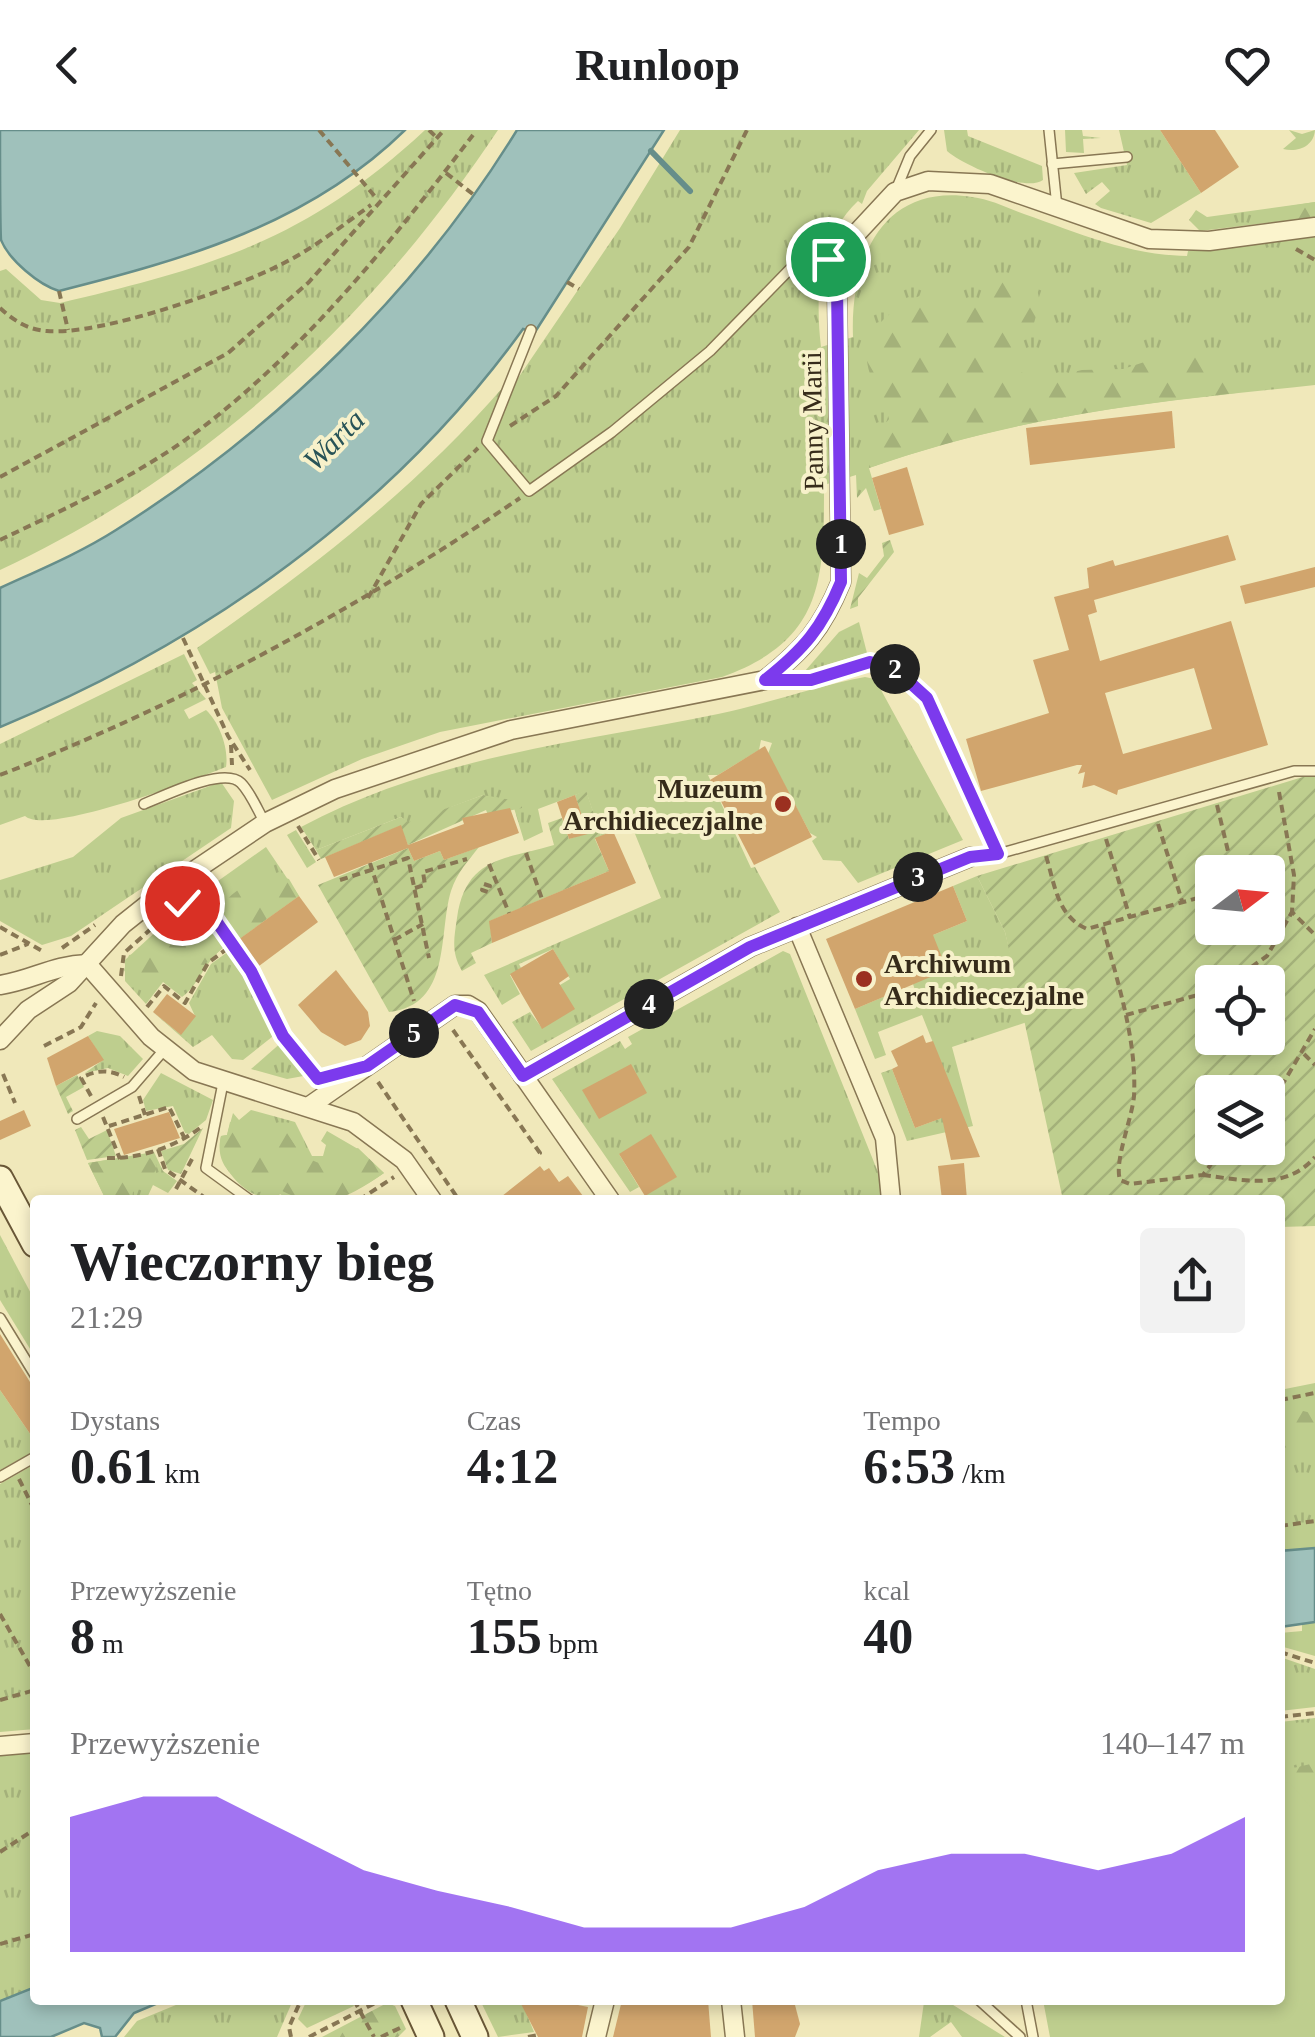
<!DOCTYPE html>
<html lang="pl">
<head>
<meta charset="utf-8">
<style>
	:root { --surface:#fff; --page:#f2f2f2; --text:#202124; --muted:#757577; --accent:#7c3aed }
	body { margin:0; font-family:Georgia,serif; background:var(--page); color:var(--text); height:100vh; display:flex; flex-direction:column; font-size:38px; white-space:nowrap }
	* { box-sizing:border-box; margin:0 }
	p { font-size:32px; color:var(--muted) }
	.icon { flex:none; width:55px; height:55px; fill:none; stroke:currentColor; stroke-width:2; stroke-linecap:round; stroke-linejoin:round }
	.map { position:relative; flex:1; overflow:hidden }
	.drawer { position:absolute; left:30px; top:1065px; width:1255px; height:810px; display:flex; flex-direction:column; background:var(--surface); border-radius:10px; box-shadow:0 5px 15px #0003 }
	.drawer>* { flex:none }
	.needle { width:65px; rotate:74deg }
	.tools { position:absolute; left:1195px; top:725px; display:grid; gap:20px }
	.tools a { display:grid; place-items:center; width:90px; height:90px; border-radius:10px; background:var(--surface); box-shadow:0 5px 15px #0003; font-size:50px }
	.pin { position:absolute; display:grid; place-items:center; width:85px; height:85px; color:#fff; margin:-42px; border:5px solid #fff; border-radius:50%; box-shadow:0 2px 10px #0007 }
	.km { position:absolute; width:50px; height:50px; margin:-25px; border-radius:50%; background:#222; color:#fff; font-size:28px; line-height:50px; text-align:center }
	.round { display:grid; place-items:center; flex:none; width:105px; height:105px; border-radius:10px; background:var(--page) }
	.overview { display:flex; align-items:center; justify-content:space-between; height:170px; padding:0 40px }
	h1 { font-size:55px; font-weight:700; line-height:75px }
	.figures { display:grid; grid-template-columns:repeat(3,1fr); gap:15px; height:170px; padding:10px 40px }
	.figures div { display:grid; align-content:center }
	.figures b { font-size:50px; font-weight:700 }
	.figures small { font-size:28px; font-weight:400 }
	.figures p { font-size:28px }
	.chart { height:280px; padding:20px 40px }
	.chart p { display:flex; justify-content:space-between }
	.chart svg { width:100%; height:180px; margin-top:10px; fill:var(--accent); opacity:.7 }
	header { display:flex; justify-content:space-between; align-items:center; height:130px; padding:0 40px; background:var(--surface); font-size:45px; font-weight:700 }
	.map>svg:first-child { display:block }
	.grass { fill:url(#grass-tufts) }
	.forest { fill:url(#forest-firs) }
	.garden { fill:url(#garden-furrows); fill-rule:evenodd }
	.pitch { fill:#bece8e }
	.water { fill:#9fc1bb; stroke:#668e8a; stroke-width:2.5 }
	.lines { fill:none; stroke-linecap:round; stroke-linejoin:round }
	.stream { stroke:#668e8a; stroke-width:6 }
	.building { fill:#d1a56d; fill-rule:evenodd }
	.lane-casing { stroke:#887754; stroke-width:12 }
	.street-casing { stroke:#887754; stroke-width:21 }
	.secondary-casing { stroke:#695737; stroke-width:29 }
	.path { stroke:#887754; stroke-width:4; stroke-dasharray:8 5; stroke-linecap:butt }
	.lane { stroke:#fbf4cd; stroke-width:9 }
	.street { stroke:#fbf4cd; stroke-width:18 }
	.secondary { stroke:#fbf4cd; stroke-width:25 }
	.route-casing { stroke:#fff; stroke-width:20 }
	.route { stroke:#7c3aed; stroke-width:12 }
	.poi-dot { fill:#9b3020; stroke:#f7f1ca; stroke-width:4 }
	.labels { text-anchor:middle; stroke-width:8; stroke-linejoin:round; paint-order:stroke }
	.street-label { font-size:28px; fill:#362b1a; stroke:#f7f1ca }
	.poi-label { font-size:28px; font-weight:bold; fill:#362b1a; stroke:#f7f1ca; text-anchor:end }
	.water-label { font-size:30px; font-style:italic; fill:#285357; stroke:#f7f1ca }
</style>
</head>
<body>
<header><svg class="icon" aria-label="back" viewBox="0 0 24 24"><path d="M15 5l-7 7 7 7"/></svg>Runloop<svg class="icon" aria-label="heart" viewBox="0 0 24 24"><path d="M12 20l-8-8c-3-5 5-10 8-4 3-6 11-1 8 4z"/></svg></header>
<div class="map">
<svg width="1315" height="1907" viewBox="0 0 1315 1907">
	<defs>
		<pattern id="grass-tufts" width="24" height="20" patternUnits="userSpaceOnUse" patternTransform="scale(2.5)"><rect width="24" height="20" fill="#bece8e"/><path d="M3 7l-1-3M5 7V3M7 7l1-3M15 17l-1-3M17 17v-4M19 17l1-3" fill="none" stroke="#a4b17a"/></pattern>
		<pattern id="forest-firs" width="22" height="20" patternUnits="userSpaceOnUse" patternTransform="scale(2.5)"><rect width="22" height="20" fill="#bece8e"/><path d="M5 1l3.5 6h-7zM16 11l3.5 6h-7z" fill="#a4b17a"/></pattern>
		<pattern id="garden-furrows" width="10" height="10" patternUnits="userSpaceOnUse" patternTransform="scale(2.5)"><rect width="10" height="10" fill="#bece8e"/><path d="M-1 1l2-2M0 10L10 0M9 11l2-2" fill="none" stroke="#a4b17a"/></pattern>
	</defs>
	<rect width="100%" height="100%" fill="#f0e8ba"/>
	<g class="grass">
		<path d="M425,0H498C373,188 206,344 0,440V141L6,139L41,170L60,173C212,137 307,110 425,0Z"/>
		<path d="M680,0H919L867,61L862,74L858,71C818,109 815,165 821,217L853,207C850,131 881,53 972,67C990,69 1007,78 1024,84C1078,103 1129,125 1187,126L1188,121L1315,106V255C1154,272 1023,284 869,338L881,379L874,381L866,358L857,368L856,345L824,355C824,450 824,510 722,547L440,602L362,629L272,670L222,578L215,542L210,544L197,518C310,440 415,359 505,255L512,257L620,98Z"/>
		<path d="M944,0H967L968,6L1042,36L1043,50C1025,63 963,35 947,21Z"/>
		<polygon points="1065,0 1082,0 1083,6 1101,8 1083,9 1084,23 1066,22"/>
		<polygon points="1119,0 1160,0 1201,63 1151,93 1101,78 1095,74 1110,61 1102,52 1086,64 1074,43 1127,35"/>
		<path d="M1289,0L1302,4L1315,0C1314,16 1298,23 1283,19L1296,8Z"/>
		<polygon points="1315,72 1315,87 1200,101 1189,90 1196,80 1207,87"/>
		<polygon points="859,492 867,523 805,541 839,502"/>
		<path d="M184,524L197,550L192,553L206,569L184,580L189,589L206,580C219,592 229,618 226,637C195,649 47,706 25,686L0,695V614Z"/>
		<path d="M865,547L875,549L963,710L858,753L841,731L823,730L812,711L817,707L810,703L768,624L772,613L761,610L759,620L718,645H708L751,738L755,737L780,782L531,921L512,892L530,882L542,898L560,855L570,849L553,819L519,834L521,838L510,845L520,864L502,875L484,845L661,768L631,694L601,706L586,661L538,679L543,702L524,711L514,678H522L483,665L409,693L401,687L316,720L301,697C431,627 576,613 718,584C767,574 816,556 865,547Z"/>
		<polygon points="221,652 234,671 231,698 71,806 42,815 0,791 0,750 73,727 121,688"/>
		<polygon points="296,700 316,732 307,738 287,705"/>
		<polygon points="266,717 299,766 235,812 194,768"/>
		<polygon points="977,746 1005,802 1027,892 952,917 973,996 907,1011 881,943 892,939 915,998 960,981 922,885 878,902 886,925 875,929 855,879 890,864 896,878 918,869 913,854 933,805 967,791 953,756"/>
		<path d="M186,774L209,792L225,816C204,832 199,855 182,867L163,852L146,874L125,851V830Z"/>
		<polygon points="229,821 277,903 243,930 232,929 212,905 193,917 153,882 180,904 195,886 189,873 211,834"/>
		<polygon points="783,821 790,824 884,1057 883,1070 636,1070 676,1047 619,1024 639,1057 630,1062 552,949 620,911 625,919 632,914 628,907"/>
		<polygon points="97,901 120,906 143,929 128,946 108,938 85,943 103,930 88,906"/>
		<polygon points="283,911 309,945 287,949 251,939"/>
		<polygon points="161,943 213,970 206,990 189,1004 185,1003 173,976 146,981 143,970"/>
		<path d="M251,980L295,992L312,1026H323L326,1015L321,1011L327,1001L358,1019L384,1043C358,1061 310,1088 280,1064L276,1070C247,1070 213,1035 221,1006L227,1005L233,983L239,990Z"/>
		<polygon points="154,1022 163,1041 177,1051 168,1063 153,1055 146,1070 106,1070 88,1033"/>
		<polygon points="0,1105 35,1171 35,1227 0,1170"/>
		<polygon points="1315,1253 1315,1418 1280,1421 1280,1260"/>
		<polygon points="0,1260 35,1311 35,1321 0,1340"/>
		<polygon points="35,1334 35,1599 0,1602 0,1354"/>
		<polygon points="1315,1492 1315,1526 1280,1516 1280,1503 1302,1501 1302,1494"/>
		<polygon points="1280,1527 1315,1539 1315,1577 1280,1581"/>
		<polygon points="1315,1588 1315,1768 1280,1711 1280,1592"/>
		<polygon points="35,1623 35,1857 0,1871 0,1626"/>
		<polygon points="188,1870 293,1870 277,1907 124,1907 137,1891"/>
		<polygon points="307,1870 351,1870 354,1876 307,1898 298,1889"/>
		<polygon points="480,1870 521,1870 534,1902 498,1907"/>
		<polygon points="932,1870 945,1870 1005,1907 962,1907 951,1892 930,1907 919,1907 924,1872"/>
	</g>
	<g class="forest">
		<polygon points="1315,72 1315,87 1268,93 1260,81"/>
		<path d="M1019,142L1036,155L1040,172L1032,200L1011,213L1014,239L1039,250L1082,240L1123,239L1181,220L1214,227L1231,247L1236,263C1106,277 992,295 869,338L874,308L889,289C885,272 875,260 870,244C856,202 889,182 921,165L944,180L977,174L988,158Z"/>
		<path d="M278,746L289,749L299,766L235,812L215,787C226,763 252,747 278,746Z"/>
		<path d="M200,785L225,816L204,835L190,833L147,857L132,854L124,840L129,825C149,824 178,794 200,785Z"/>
		<path d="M230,992L284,998C296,1018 305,1032 329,1035L339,1024L358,1018L384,1043C347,1069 320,1083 277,1058L255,1063C234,1047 214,1036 221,1006L227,1005Z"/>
		<polygon points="147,1024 157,1036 150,1054 133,1062 132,1070 106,1070 88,1033"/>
		<polygon points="1280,1275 1315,1284 1315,1318 1280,1319"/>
		<polygon points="1315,1633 1315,1723 1280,1691 1280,1641"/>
		<polygon points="387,1873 395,1876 406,1899 398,1907 322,1907"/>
	</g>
	<g class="garden">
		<polygon points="890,410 894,422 858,468 858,476 850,479 859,443 867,448 884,426 882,413"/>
		<path d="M1306,646H1315V1096L1280,1097V1070H1063L1005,802L977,746ZM1212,742H1268V798H1212ZM1212,852H1268V908H1212ZM1212,962H1268V1018H1212Z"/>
		<path d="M586,660L601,706L595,709L609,741L490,791L492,813L471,823L476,833L462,841C451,822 454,809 457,788C466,727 503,730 554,715L548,693L562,688L569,709L587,703L575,665Z"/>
		<polygon points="483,665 522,672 522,678 488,685 486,680 408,715 400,696 321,729 316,720 401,687 409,692"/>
		<path d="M479,717C469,730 457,742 451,761C438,804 452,875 389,882L318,755L408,718L414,731L440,721L444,730Z"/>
		<polygon points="77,945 84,957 66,967 73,981 68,984 56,956"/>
		<polygon points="81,997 89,1009 107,1000 116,1026 87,1030 75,1000"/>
		<polygon points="203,998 181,1044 168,1040 161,1021 184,1014"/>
	</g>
	<polygon class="pitch" points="1289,1652 1315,1682 1315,1907 1050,1907 1043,1870 1280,1870 1280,1653"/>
	<g class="water">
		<path d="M0,0H405C309,94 186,129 59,161C39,155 9,130 1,110C0,94 0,22 0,0Z"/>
		<path d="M517,0H664L535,202L523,199C392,380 206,512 0,597V458C39,440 80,423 116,400C275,300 419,160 517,0Z"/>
		<polygon points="1315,1418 1315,1492 1280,1497 1280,1421"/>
		<polygon points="35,1857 35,1870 165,1870 134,1883 115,1907 102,1907 100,1898 84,1893 51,1907 0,1907 0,1871"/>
	</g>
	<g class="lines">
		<polyline class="stream" points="651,21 690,61"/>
	</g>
	<g class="building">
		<polygon points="1160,0 1215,0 1239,37 1201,63"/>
		<polygon points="1172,281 1175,318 1030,335 1026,298"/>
		<polygon points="907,337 924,395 889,405 872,348"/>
		<path d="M1228,405L1236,430L1094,470L1097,482L1088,485L1100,531L1231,491L1268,615L1118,660L1117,665L1094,655L1082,658L1085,642L1078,644L1082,635H1077L981,661L966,609L1049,583L1033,530L1069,520L1054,467L1089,458L1087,438L1113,430L1115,436ZM1194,538L1212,599L1123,624L1105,563Z"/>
		<polygon points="1315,437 1315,457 1245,474 1240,456"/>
		<polygon points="765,616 812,707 754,735 710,650"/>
		<polygon points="575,665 588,704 569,709 557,672"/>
		<polygon points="510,678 519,703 444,730 440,721 414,731 408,718 334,747 325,727 401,695 408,715 464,694 462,688"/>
		<polygon points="613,701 636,753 492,813 489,791 609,741 595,708"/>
		<polygon points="953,756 967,791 933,805 947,840 855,879 826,809"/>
		<polygon points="299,766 318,792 255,839 235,812"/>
		<polygon points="553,819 569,846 559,853 575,879 542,899 510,844"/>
		<polygon points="336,840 368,882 370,896 361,910 345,916 321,902 298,875"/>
		<polygon points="167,864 196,886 181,905 153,882"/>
		<polygon points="923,905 926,913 933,911 980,1027 951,1030 942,988 915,998 892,939 898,936 891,921"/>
		<polygon points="88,906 104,930 56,956 47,928"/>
		<polygon points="631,934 647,963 599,989 582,960"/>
		<polygon points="24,980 31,996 0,1010 0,991"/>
		<polygon points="169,982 180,1008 124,1025 114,999"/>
		<polygon points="651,1004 677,1047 645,1066 619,1024"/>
		<polygon points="964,1033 967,1070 942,1070 938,1036"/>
		<polygon points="540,1036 544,1041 549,1038 559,1052 568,1046 586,1070 497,1070"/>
		<polygon points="0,1204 35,1260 35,1311 0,1260"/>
		<polygon points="519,1870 553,1870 588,1877 582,1907 538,1907"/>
		<polygon points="622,1870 708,1870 711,1907 613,1907"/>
		<polygon points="752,1870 795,1875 800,1894 795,1907 755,1907"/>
	</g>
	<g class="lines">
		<defs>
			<g id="lane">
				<polyline points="1049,0 1057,77"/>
				<polyline points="1052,34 1127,27"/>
				<polyline points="896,60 910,26 931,0"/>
				<polyline points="531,200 487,311 529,361 612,302 710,221 792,137 828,129 843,133"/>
				<polyline points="766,550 811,549 870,532 893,538 927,568 998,724"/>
				<path d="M144,674C164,666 224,636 241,653C251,663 258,681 265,693"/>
				<polyline points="970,727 998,724 1294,641 1315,641"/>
				<polyline points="223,953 206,1038 250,1070"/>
				<polyline points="77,989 132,957 164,920"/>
				<polyline points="0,1188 35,1245"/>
				<polyline points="0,1347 35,1327"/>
				<polyline points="979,1870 1020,1907"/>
				<polyline points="1026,1870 1033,1907"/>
			</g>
			<g id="street">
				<polyline points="797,797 885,1008 891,1070"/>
				<polyline points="87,834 151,907 194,941 353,992 404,1030 432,1070"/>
				<path d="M0,855C33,850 53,835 87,834"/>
				<path d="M0,910L28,880L69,853L123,794L167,759L265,693L335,659L511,600L765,550C804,519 822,499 841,452L837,157L855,105L895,62L928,51L990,54L1149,109L1209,111L1315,97"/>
				<polyline points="523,946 750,817 970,727"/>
				<polyline points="311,975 455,875 468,875 478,881 610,1070"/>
				<polyline points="0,1616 35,1613"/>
				<polyline points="731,1870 735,1907"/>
				<polyline points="596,1907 605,1870"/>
			</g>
			<g id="secondary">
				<polyline points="0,1049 35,1114"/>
				<polyline points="414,1870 431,1907"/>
				<polyline points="458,1870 475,1907"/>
			</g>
		</defs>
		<use href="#lane" class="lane-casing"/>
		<use href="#street" class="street-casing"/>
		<use href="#secondary" class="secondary-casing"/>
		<g class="path">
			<polyline points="319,0 377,69"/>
			<polyline points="429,0 437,8"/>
			<polyline points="446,43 474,65"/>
			<polyline points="1296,119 1315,130"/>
			<polyline points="567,152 579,159"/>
			<polyline points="59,161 68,200"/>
			<path d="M0,178C13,190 28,200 47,201C100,206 233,159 282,134C314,118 343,95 371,75"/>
			<polyline points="510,296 556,266 689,117 747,0"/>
			<polyline points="0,347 228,223 309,152 444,0"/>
			<path d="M0,410C73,375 148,341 212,290C314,209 394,108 473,5"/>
			<polyline points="368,468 421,374 478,318"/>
			<polyline points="183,508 228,606 250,640"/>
			<polyline points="231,615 232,635"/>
			<path d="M0,645C185,573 355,480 520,368"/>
			<polyline points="1279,662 1294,745 1292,782 1315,805"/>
			<polyline points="1217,675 1233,742"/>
			<polyline points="1158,694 1182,771"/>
			<polyline points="298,696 319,730"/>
			<polyline points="1106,709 1130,788"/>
			<polyline points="526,723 542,769"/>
			<path d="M1046,726C1055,755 1057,786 1087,799L1212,764"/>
			<polyline points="370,733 414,871"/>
			<polyline points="489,734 509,783"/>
			<polyline points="340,750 408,728 429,828"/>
			<polygon points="484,754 490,756 488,762 482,760"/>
			<polyline points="415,758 425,755 423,742 467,729"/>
			<polyline points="188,768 213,789 232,815"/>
			<polyline points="0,797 44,822"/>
			<path d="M1103,797C1117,851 1137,909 1134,966C1132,989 1114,1031 1120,1050L1130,1054L1203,1045L1223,1018"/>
			<polyline points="394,810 423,794"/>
			<polyline points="62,818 95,795"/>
			<polyline points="0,825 28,814"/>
			<polyline points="121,846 124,823 152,798"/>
			<polyline points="1230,852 1267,826 1292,782"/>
			<path d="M147,877L164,856L185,873L208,833L232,815C264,859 282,908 318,949"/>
			<polyline points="1126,885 1212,861"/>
			<polyline points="453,900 540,1023 536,1025"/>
			<polyline points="44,916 81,897 96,873"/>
			<polyline points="1304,924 1315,935"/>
			<polyline points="3,944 15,973"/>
			<polyline points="378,952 459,1070"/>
			<path d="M91,966L81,948C96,940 109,939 124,947"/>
			<polyline points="139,966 145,985"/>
			<polyline points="1268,979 1315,899"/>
			<polyline points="103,987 120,1029"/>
			<polyline points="109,996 169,977 185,1009"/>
			<polyline points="158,1019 165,1039 208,1070"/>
			<path d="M107,1028C139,1029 175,1017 200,998"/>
			<path d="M1203,1045C1242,1050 1286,1061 1315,1027"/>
			<polyline points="176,1059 192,1029"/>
			<polyline points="359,1070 394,1047"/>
			<polyline points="1280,1270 1315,1263"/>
			<polyline points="19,1349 35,1381"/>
			<polyline points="1280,1396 1315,1391"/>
			<polyline points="0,1484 35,1545"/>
			<polyline points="1280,1522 1315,1533"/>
			<polyline points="0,1570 35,1560"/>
			<polyline points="1280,1587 1315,1583"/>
			<polyline points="0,1722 35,1699"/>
			<polyline points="0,1814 35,1804"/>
			<polyline points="354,1870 374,1907"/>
			<polyline points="291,1907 289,1897 301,1870"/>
			<polyline points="309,1907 381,1870"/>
			<polyline points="381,1907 404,1896"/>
			<polyline points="528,1907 539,1905"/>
		</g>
		<use href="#lane" class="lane"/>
		<use href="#street" class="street"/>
		<use href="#secondary" class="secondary"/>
	</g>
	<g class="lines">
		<defs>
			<path id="route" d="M182,773L188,768L214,788L251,841L283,906L318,949L367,936L455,875L478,882L523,946L750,817L970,727L998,724L927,568L894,538L870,532L811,550H765C804,519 822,498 841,452L837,157L843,132L828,129"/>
		</defs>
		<use href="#route" class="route-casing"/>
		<use href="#route" class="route"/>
	</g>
	<g class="poi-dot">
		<circle cx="783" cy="674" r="10"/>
		<circle cx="864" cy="849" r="10"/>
	</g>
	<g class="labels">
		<g class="street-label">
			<text transform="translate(812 291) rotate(-91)" y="10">Panny Marii</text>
		</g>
		<g class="poi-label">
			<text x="763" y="668">Muzeum<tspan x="763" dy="32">Archidiecezjalne</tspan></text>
			<text x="884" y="843" text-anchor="start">Archiwum<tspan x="884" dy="32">Archidiecezjalne</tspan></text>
		</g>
		<g class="water-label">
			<text transform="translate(334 310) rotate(-45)" y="10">Warta</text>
		</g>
	</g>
</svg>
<div class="tools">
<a><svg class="needle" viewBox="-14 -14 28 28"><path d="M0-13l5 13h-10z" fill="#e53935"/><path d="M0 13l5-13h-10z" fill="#757577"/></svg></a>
<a><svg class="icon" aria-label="locate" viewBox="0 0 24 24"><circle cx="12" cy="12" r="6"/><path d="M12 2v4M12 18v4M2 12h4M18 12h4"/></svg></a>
<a><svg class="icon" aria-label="layers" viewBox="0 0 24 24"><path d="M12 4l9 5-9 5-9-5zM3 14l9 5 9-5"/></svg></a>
</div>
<div class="pin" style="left:828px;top:129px;background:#1e9e55"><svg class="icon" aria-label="arrive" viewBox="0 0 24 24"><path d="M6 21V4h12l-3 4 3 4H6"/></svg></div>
<div class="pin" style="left:182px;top:773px;background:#d93025"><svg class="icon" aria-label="check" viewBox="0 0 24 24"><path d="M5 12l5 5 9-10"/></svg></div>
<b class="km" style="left:841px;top:414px">1</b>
<b class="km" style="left:895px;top:539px">2</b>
<b class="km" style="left:918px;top:747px">3</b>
<b class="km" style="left:649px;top:874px">4</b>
<b class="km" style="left:414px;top:903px">5</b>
<section class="drawer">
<div class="overview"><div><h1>Wieczorny bieg</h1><p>21:29</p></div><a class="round"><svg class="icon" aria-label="share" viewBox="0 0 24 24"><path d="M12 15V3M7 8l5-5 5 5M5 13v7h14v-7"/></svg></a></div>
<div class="figures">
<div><p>Dystans</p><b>0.61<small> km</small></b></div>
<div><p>Czas</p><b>4:12</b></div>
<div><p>Tempo</p><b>6:53<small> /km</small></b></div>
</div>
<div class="figures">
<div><p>Przewyższenie</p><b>8<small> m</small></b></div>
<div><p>Tętno</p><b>155<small> bpm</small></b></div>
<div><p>kcal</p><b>40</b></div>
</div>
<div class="chart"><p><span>Przewyższenie</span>140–147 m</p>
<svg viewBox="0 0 160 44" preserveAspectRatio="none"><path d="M0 44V11L10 6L20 6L30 15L40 24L50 29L60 33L70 38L80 38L90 38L100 33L110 24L120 20L130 20L140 24L150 20L160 11V44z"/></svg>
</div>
</section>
</div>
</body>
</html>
